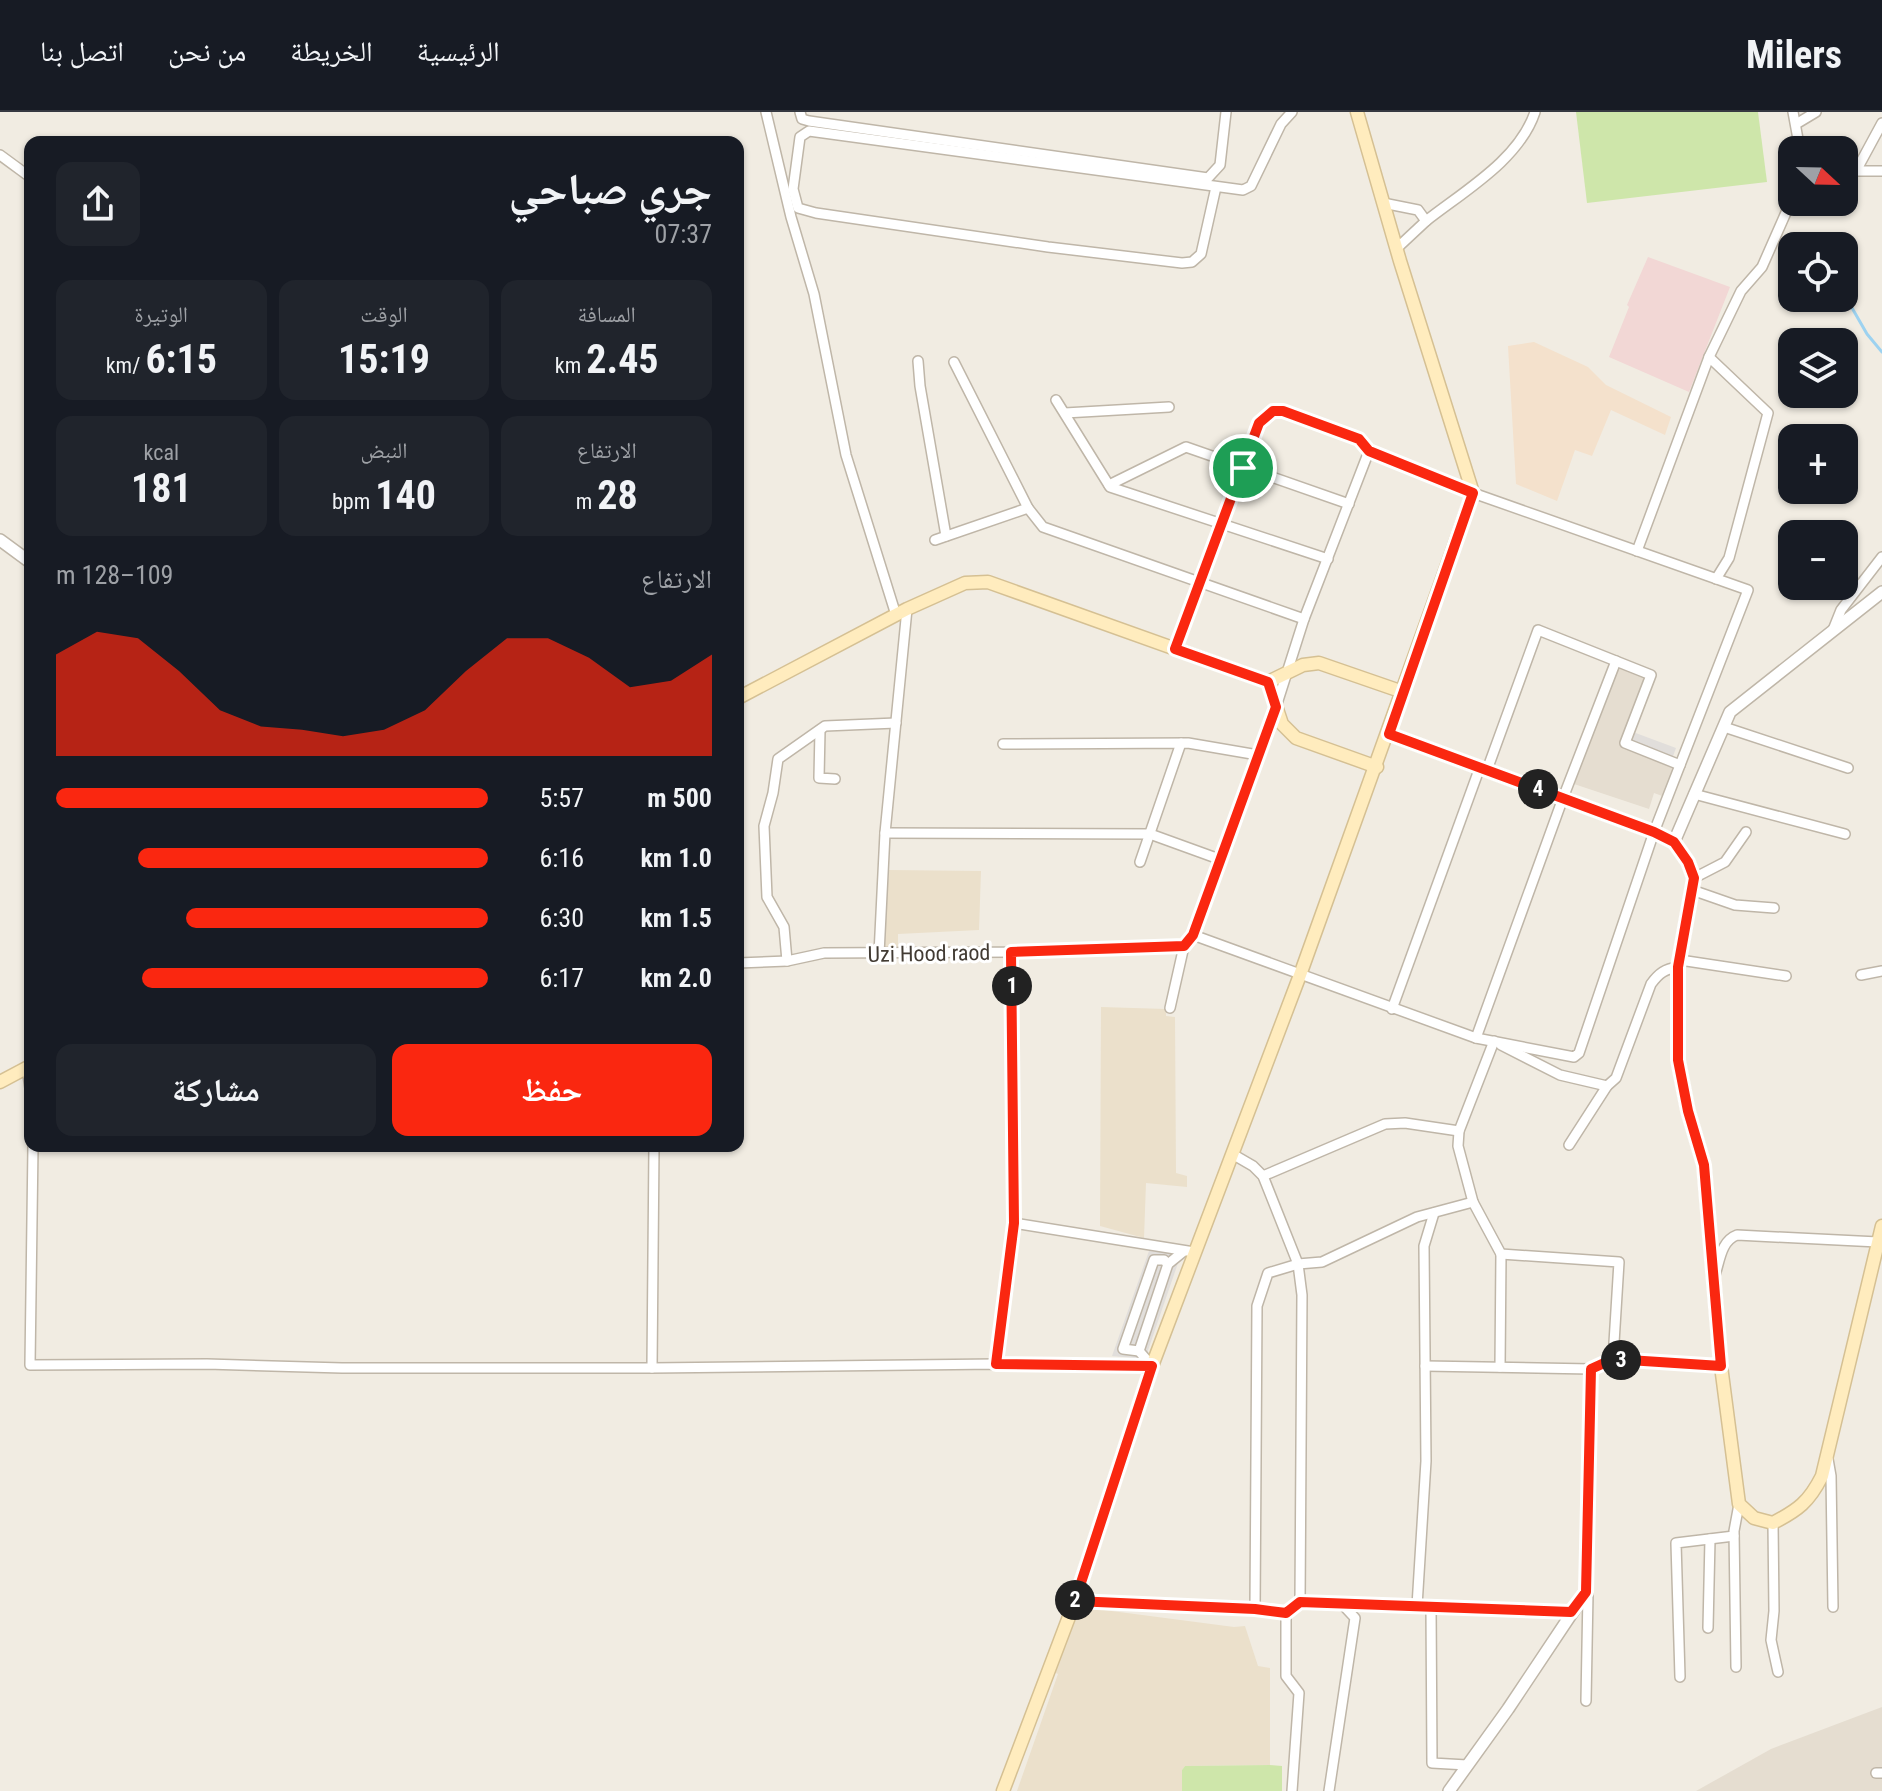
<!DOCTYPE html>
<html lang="ar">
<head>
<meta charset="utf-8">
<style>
	:root { --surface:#171b24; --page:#20242c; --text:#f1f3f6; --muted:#9ea1a6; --line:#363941; --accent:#fa2710 }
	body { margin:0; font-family:"Roboto Condensed","Noto Naskh Arabic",sans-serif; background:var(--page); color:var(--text); direction:rtl; height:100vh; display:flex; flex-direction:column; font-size:30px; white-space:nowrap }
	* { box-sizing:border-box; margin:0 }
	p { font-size:26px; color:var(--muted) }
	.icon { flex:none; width:44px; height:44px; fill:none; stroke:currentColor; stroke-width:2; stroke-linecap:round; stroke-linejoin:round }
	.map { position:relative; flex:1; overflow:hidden; direction:ltr }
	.side { position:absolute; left:24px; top:24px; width:720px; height:1016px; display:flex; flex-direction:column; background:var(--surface); border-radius:16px; box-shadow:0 2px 6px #0004; direction:rtl }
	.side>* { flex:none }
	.needle { width:52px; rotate:112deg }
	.buttons { position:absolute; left:1778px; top:24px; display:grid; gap:16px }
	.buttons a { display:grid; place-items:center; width:80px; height:80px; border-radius:16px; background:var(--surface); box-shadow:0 2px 6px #0004; font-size:40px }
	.pin { position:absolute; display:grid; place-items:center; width:68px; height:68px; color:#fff; margin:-34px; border:4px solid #fff; border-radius:50%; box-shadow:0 2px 8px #0007 }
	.km { position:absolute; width:40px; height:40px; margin:-20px; border-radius:50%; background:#222; color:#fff; font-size:22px; line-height:40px; text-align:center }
	.round { display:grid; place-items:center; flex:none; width:84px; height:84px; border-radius:16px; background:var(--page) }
	.head { display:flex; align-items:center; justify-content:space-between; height:136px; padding:0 32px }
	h1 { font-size:44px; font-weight:700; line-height:60px }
	.stats { display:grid; grid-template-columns:repeat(3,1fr); gap:12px; height:136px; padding:8px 32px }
	.stats div { display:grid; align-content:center; border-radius:16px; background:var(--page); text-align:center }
	.stats b { font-size:40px; font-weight:700 }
	.stats small { font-size:22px; font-weight:400 }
	.stats p { font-size:22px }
	.chart { height:224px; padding:16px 32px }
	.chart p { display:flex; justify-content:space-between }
	.chart svg { width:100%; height:144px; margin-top:8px; fill:var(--accent); opacity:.7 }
	.primary-button { display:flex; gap:16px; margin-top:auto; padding:16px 32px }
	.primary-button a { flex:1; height:92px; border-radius:16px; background:var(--accent); color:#fff; font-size:32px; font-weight:700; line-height:92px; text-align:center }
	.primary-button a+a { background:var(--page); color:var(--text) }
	ul { padding:0 32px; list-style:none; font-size:26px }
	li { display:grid; grid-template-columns:128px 96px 1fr; align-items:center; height:60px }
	li i { height:20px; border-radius:10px; background:var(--accent) }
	header { display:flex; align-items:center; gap:48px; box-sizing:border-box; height:112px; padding:0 40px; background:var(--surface); border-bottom:2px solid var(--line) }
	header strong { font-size:38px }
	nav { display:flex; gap:44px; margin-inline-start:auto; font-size:28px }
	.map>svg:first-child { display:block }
	.residential { fill:#e5ddd0 }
	.commercial { fill:#f4e1cc }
	.education { fill:#ebe0cb }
	.medical { fill:#f2d7d5 }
	.green { fill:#cee6aa }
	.parking { fill:#e1dedb }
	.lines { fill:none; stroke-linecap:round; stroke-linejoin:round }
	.stream { stroke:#9dd2f0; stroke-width:3 }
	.minor-casing { stroke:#bfb6a8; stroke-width:12 }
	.tertiary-casing { stroke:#bfb6a8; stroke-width:14 }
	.secondary-casing { stroke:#d5c093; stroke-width:15 }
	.minor { stroke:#fff; stroke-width:9 }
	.tertiary { stroke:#fff; stroke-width:11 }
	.secondary { stroke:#ffecbe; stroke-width:12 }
	.route-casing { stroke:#fff; stroke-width:16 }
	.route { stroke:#fa2710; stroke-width:10 }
	.labels { text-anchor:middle; stroke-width:6; stroke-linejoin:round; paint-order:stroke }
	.street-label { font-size:22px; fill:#423b33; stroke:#fff }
</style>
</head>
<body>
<header>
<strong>Milers</strong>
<nav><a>الرئيسية</a><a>الخريطة</a><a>من نحن</a><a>اتصل بنا</a></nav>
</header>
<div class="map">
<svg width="1882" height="1679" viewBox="0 0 1882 1679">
	<rect width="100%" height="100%" fill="#f1ece2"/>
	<g class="residential">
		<polygon points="1619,555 1645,566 1620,632 1677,653 1665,685 1654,681 1649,697 1574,672"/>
		<polygon points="1882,1595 1882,1679 1696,1679 1771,1637"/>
	</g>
	<polygon class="commercial" points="1534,230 1588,255 1606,273 1671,305 1665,323 1611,298 1592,344 1575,338 1557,389 1516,372 1508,234"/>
	<g class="education">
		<polygon points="889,758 981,759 979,818 898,822 898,839 882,839"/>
		<polygon points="1101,895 1166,897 1166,904 1175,905 1176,1061 1187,1064 1187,1075 1146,1071 1144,1126 1100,1114"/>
		<polygon points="1081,1495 1234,1515 1245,1514 1258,1554 1270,1556 1270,1653 1185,1654 1182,1658 1182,1679 1017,1679 1058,1562 1054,1560"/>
	</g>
	<polygon class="medical" points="1648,145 1730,175 1689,280 1609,245 1629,195 1627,193"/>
	<g class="green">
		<polygon points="1576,0 1758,0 1767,70 1587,91"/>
		<polygon points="1270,1653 1282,1654 1282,1679 1182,1679 1182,1658 1185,1654"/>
	</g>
	<g class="parking">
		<polygon points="1633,620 1676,636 1672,647 1629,630"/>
		<polygon points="1149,1139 1170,1141 1178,1151 1145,1247 1112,1244"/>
	</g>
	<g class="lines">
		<polyline class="stream" points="1844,182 1867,222 1882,240"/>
		<defs>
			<g id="minor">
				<polyline points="766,0 791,105 814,182 846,343 896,503"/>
				<polyline points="800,0 802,7 809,9 1208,66 1220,53 1226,0"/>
				<polyline points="1793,0 1800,38"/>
				<polyline points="1882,11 1856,59 1882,59"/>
				<polyline points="1796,12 1816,0"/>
				<polyline points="0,43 30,65"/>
				<polyline points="1216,75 1201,142 1192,150 1182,151 1048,135 816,101 798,96 793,77 800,25 809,19 1243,78 1251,74 1281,12 1292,0"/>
				<polyline points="1383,91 1418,98 1426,109 1396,137"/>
				<path d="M1426,109C1464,79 1519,48 1535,0"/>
				<polyline points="1709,245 1768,301 1729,446 1716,467"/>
				<polyline points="918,249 920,274 946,424"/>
				<polyline points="954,250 1028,396"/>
				<polyline points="1056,288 1110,375 1328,447"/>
				<polyline points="1065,301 1169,295"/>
				<polyline points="1109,373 1186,335 1349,392"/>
				<polyline points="935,428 1028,396 1043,415 1304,507"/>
				<polyline points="1637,439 1709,245 1741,179 1762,155 1792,87"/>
				<polyline points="1833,518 1841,498 1882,445"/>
				<polyline points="1724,615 1848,656"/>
				<polyline points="820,618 819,666 835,667"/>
				<polyline points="1003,632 1188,631 1258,643"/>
				<polyline points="1487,658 1538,518 1651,563 1625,631 1680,653"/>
				<polyline points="1694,682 1845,722"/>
				<polyline points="885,721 1150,722 1219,747"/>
				<polyline points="1140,750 1181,631"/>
				<polyline points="1694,766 1725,750 1746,720"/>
				<polyline points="1692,778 1735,793 1774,796"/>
				<polyline points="1193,823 1276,595 1304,507 1369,339"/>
				<polyline points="879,842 885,721 907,497"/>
				<polyline points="1680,848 1786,864"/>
				<polyline points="787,849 784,815 767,785 764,714 773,681 778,647 825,614 896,611"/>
				<polyline points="738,851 787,849 824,841 1011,840 1184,834 1193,823 1476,926 1574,945 1579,941 1654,720 1748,478 1473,381 1369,339 1359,327 1283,299 1273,299 1259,311 1175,537"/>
				<polyline points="1861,863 1882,859"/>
				<polyline points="1170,896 1184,834"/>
				<polyline points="1392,897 1480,655"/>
				<polyline points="1476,926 1563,686 1616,549"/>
				<path d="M1501,933L1560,963L1607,974L1616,966L1651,872C1659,861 1665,857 1678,855"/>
				<polyline points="27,956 30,976"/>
				<polyline points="1569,1033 1607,974"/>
				<polyline points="33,1034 30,1253 207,1252 342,1256 652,1256 996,1252 1152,1254"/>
				<polyline points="1234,1043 1253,1054 1263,1064 1298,1152 1302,1183 1300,1490"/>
				<polyline points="1263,1064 1385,1012 1405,1011 1459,1019"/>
				<polyline points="1473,1090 1458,1034 1459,1019 1494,929"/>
				<polyline points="1014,1111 1194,1140"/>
				<path d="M1715,1163C1720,1148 1721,1129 1737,1123L1878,1130"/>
				<polyline points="1139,1239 1123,1237 1154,1148 1164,1148 1168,1152"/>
				<polyline points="996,1252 1014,1111 1011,840"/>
				<polyline points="1152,1254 1139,1239 1168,1152 1184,1139"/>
				<polyline points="1425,1254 1591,1257"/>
				<polyline points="1500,1255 1501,1142"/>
				<polyline points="652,1256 654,1034"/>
				<polyline points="1828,1347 1831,1364 1833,1495"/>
				<polyline points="1773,1411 1774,1499 1771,1528 1778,1560"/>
				<polyline points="1586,1480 1588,1481 1586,1589"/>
				<polyline points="1075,1489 1255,1497 1286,1501 1300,1490 1571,1500"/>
				<polyline points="1417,1494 1426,1349 1424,1134 1434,1101"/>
				<polyline points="1431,1495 1432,1651 1467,1653"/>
				<polyline points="1255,1497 1257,1194 1268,1161 1298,1152 1322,1150 1417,1105 1473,1090 1501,1142 1619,1150 1613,1247"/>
				<polyline points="1286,1501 1286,1564 1299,1581 1292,1679"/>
				<polyline points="1708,1516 1710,1427"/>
				<polyline points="1736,1555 1734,1419 1739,1392"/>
				<polyline points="1680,1565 1676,1431 1734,1424"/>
				<polyline points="1876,1661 1882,1661"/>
				<polyline points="1329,1679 1355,1506 1341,1491"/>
			</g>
			<g id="tertiary">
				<polyline points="0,428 30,450"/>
				<polyline points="1674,730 1730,600 1882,480"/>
				<polyline points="1449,1679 1508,1597 1586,1480 1591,1257 1613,1247 1721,1254"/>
			</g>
			<g id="secondary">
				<polyline points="1268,570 1282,612 1296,626 1377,655"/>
				<polyline points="738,586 907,497 965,471 988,470 1268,570 1303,553 1319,551 1403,580"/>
				<path d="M1389,622L1654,720L1674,730L1688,750L1694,766L1678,855V948L1688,999L1704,1053L1721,1254L1739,1392L1754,1406L1773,1411C1798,1398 1809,1390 1822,1364L1882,1114"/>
				<polyline points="0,970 30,954"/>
				<polyline points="1003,1679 1075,1489 1152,1254 1300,863 1473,381 1400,149 1357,0"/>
			</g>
		</defs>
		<use href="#minor" class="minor-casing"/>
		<use href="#tertiary" class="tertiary-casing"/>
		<use href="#secondary" class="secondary-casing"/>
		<use href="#minor" class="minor"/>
		<use href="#tertiary" class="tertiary"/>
		<use href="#secondary" class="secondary"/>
	</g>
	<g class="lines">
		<defs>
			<polygon id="route" points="1273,299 1283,299 1359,327 1369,339 1473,381 1389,622 1654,720 1674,730 1688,750 1694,766 1678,855 1678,948 1688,999 1704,1053 1721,1254 1613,1247 1591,1257 1586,1480 1571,1500 1300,1490 1286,1501 1255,1497 1075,1489 1152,1254 996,1252 1014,1111 1011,840 1184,834 1193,823 1276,595 1268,570 1175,537 1259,311"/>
		</defs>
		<use href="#route" class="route-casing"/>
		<use href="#route" class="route"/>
	</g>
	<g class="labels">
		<g class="street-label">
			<text transform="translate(929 841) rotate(-1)" y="8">Uzi Hood raod</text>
		</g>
	</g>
</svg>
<div class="buttons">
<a><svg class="needle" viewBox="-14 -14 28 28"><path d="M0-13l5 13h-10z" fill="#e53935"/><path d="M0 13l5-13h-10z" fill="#9ea1a6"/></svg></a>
<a><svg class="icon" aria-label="locate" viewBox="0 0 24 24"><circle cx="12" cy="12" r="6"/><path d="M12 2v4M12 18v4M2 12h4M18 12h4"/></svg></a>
<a><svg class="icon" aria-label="layers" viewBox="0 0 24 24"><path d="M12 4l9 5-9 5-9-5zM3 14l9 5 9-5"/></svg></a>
<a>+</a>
<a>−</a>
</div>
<div class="pin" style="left:1243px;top:356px;background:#1e9e55"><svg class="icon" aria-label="arrive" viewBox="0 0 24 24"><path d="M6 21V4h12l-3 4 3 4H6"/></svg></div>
<b class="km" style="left:1012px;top:874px">1</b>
<b class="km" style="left:1075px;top:1488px">2</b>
<b class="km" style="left:1621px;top:1248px">3</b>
<b class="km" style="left:1538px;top:677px">4</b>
<section class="side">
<div class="head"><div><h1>جري صباحي</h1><p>07:37</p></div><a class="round"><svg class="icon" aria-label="share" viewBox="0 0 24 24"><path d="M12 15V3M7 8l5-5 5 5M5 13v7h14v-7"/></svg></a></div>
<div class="stats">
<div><p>المسافة</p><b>2.45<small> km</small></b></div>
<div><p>الوقت</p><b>15:19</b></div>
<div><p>الوتيرة</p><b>6:15<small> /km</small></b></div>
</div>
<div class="stats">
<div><p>الارتفاع</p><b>28<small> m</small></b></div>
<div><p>النبض</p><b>140<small> bpm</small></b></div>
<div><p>kcal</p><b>181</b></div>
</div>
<div class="chart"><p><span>الارتفاع</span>109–128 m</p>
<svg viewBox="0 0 160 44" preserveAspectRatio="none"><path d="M0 44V13L10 6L20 8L30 18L40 30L50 35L60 36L70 38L80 36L90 30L100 18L110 8L120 8L130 14L140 23L150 21L160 13V44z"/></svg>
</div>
<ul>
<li><b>500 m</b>5:57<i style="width:100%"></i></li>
<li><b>1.0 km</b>6:16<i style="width:81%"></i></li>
<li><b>1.5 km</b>6:30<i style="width:70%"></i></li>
<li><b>2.0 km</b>6:17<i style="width:80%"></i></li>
</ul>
<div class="primary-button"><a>حفظ</a><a>مشاركة</a></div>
</section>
</div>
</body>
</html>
